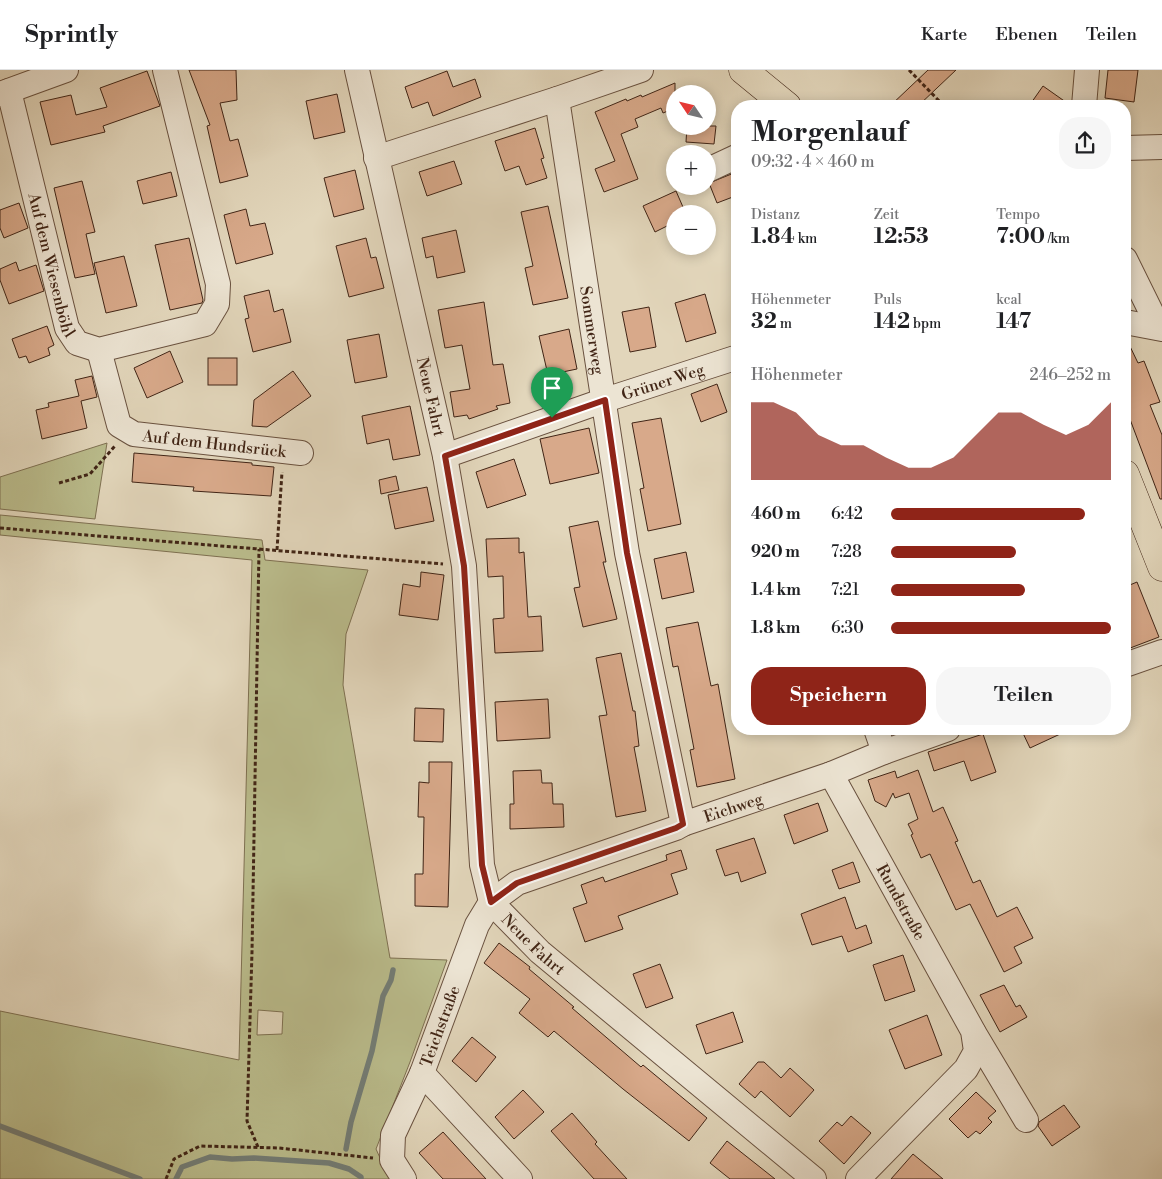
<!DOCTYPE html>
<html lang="de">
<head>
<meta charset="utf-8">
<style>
	:root { --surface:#fff; --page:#f6f6f6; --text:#202124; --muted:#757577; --line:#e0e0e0; --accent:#8f2418 }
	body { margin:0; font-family:"Libre Bodoni",serif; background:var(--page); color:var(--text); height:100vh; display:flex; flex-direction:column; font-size:19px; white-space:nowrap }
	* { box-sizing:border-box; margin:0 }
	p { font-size:16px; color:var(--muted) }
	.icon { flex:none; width:28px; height:28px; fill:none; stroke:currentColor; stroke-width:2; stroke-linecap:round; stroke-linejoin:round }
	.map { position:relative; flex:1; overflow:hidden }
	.sheet { position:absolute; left:731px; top:30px; width:400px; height:635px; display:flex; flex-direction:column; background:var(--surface); border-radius:20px; box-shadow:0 2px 12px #0003 }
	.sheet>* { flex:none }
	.needle { width:32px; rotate:305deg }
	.buttons { position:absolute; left:666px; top:15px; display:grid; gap:10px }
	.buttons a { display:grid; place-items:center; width:50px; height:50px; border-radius:50%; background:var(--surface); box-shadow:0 2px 12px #0003; font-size:25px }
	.pin { position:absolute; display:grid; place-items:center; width:42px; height:42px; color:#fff; margin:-51px -21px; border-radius:50% 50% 50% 0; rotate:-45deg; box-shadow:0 0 5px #0007 }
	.pin .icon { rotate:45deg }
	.round { display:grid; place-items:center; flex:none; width:52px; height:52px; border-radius:20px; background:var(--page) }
	.overview { display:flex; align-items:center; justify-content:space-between; height:85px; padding:0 20px }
	h1 { font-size:28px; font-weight:700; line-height:38px }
	.metrics { display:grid; grid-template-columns:repeat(3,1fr); gap:8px; height:85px; padding:5px 20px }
	.metrics div { display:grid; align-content:center }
	.metrics b { font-size:21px; font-weight:700 }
	.metrics small { font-size:14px; font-weight:400 }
	.metrics p { font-size:14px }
	.chart { height:140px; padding:10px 20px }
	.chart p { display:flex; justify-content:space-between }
	.chart svg { width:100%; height:90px; margin-top:5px; fill:var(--accent); opacity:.7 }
	.primary-button { display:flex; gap:10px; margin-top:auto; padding:10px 20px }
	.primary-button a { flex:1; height:58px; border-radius:20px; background:var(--accent); color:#fff; font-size:20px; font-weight:700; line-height:58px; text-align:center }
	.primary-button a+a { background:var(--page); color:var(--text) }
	ul { padding:0 20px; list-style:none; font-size:16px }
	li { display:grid; grid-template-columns:80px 60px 1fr; align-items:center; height:38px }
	li i { height:12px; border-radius:6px; background:var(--accent) }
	header { display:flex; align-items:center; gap:30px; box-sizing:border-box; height:70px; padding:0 25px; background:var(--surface); border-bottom:1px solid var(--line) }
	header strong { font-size:24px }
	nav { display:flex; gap:28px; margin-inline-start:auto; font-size:18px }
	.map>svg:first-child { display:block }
	.green { fill:#babc8c; stroke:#7e7051; fill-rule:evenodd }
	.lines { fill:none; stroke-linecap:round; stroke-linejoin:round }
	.stream { stroke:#737d76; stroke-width:5.5 }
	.building { fill:#d8a98a; stroke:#412516 }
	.minor-casing { stroke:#69513f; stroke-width:26 }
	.major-casing { stroke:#412516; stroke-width:29 }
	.path { stroke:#412516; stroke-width:3; stroke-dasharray:4 2.5; stroke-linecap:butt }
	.minor { stroke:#ece4d3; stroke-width:24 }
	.major { stroke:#e2d6bb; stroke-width:28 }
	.route-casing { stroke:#fff; stroke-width:10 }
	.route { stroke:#8f2418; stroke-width:6 }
	.labels { text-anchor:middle; stroke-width:4.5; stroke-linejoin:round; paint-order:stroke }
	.street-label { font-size:16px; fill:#412516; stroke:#ece4d3 }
</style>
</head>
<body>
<header>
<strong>Sprintly</strong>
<nav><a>Karte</a><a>Ebenen</a><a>Teilen</a></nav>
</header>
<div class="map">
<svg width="1162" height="1109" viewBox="0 0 1162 1109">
	<rect width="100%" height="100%" fill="#e2d6bb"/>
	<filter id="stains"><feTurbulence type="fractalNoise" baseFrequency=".004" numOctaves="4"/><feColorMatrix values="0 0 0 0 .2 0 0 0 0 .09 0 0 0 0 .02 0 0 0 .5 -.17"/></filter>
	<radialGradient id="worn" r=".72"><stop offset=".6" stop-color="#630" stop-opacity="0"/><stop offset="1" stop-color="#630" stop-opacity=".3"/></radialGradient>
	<g class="green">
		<polygon points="107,373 95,449 0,439 0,407"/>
		<path d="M0,445L262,470L265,490L368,500L346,564L343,615L390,888L447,890L410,992L376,1079L385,1099L392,1109H0V941L239,990L252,490L0,465ZM258,940L283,942L282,964L257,965Z"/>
	</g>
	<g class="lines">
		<g class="stream">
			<polyline points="0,1056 140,1109"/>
			<polyline points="346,1079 351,1052 372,981 383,926 391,910 393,900"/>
			<polyline points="176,1109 182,1097 210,1087 232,1089 254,1088 329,1093 349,1099 361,1107 361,1109"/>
		</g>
	</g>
	<g class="building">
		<polygon points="189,0 236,0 237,30 220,33 230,71 238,69 248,106 220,113 207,56 210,55"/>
		<polygon points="928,0 956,0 918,36 890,36"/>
		<polygon points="1108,0 1138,0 1134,32 1105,28"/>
		<polygon points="147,1 160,36 103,56 105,62 51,75 40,32 71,25 76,45 107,37 100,18"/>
		<polygon points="447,1 453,17 475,9 481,27 433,46 428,32 412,38 405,17"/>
		<polygon points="675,13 675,38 663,43 661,38 635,49 638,57 621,64 638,109 604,122 595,99 615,91 595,42 626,29 627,31 641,25 642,27"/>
		<polygon points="1043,16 1070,35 1070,36 1029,36"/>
		<polygon points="337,24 345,62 314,69 306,31"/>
		<polygon points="687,56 716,56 714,74 686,72"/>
		<polygon points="535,58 544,88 541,89 547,108 526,115 519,96 505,101 495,71"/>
		<polygon points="454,91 462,114 427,126 419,102"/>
		<polygon points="355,100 364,139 334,147 324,108"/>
		<polygon points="171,102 177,126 143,134 137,111"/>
		<polygon points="734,103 738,113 738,125 717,133 709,113"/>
		<polygon points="82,111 95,162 86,164 95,204 75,208 54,118"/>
		<polygon points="676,121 686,144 675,144 675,152 655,162 643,136"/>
		<polygon points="19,133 28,158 4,168 0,158 0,140"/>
		<polygon points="548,136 568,228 533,235 525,198 533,196 521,142"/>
		<polygon points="246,139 250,156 265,153 273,184 236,194 224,145"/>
		<polygon points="456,160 465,202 437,208 433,186 426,188 422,168"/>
		<polygon points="189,168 203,230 202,233 170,240 155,175"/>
		<polygon points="366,168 371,188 376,187 384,218 349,227 336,176"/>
		<polygon points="124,186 137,236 106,243 94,193"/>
		<polygon points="16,192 19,201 36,195 44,221 9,234 0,210 0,199"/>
		<polygon points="269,220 274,242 283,239 291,272 253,282 245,249 249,248 244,226"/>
		<polygon points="705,224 716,263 686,272 675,233"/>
		<polygon points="484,232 493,295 503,294 510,333 496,336 498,339 469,349 467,345 454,347 450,322 470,319 462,275 445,278 438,240"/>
		<polygon points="649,237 656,277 630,282 622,242"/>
		<polygon points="47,256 54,275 48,278 50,285 29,293 26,286 19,288 12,269"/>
		<polygon points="569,259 577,299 548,305 539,266"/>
		<polygon points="379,264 387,307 355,313 347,270"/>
		<polygon points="1125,266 1138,293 1144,291 1160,332 1150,335 1162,365 1162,429 1160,429 1125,336"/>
		<polygon points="170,281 183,312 147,328 134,298"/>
		<rect x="208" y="288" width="29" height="27"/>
		<polygon points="293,301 311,326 267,357 252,356 254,330"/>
		<polygon points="92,306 97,327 81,331 87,358 42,369 36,340 49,337 48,333 79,326 75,310"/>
		<polygon points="717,314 727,342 701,352 691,324"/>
		<polygon points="410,336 420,385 393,390 389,369 367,374 362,346"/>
		<polygon points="661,348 681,454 648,461 640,419 644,418 632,353"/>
		<polygon points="589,358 599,403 550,414 540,369"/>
		<polygon points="134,383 252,393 252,395 274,397 271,426 193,421 194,417 132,412"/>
		<polygon points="514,389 526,425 487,438 476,402"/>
		<polygon points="396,406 399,420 381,424 379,410"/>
		<polygon points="427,417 434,451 395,459 388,425"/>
		<polygon points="598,451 606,492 603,492 617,549 583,557 574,518 580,517 569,457"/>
		<polygon points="519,468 519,483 524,482 528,547 541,546 543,581 495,583 493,549 504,548 503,506 488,507 486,469"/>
		<polygon points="686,482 694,522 662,529 654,489"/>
		<polygon points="421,502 444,505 438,550 399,545 403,514 420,517"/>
		<polygon points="1137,512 1159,567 1125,580 1125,517"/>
		<polygon points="698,552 711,616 718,614 735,709 697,717 690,680 694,679 678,596 673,597 666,558"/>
		<polygon points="621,583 633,641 635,641 639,676 634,677 646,741 616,747 599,646 607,645 596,588"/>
		<polygon points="548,629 550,668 497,671 495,632"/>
		<polygon points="415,638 444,639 443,672 414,671"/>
		<polygon points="1021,659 1071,659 1030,678"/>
		<polygon points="983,664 996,702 971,711 964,691 934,701 928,682"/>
		<polygon points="429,692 452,692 448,837 415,836 415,804 423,804 424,747 418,747 419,712 429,713"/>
		<polygon points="541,700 542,713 552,713 553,734 563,734 564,757 510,759 510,734 514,734 513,701"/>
		<polygon points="918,700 933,742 943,737 958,771 955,772 973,813 980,810 997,847 1017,837 1033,868 1014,877 1022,893 1004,902 970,834 956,840 930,784 921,788 911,765 913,764 908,754 918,749 909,723 895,728 893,723 886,737 875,731 868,710 895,701 897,708"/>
		<polygon points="818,733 828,761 794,774 784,745"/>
		<polygon points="754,768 766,803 741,812 738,802 725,806 716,780"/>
		<polygon points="681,780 687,799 671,804 678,824 618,846 623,859 585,872 573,838 587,833 581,815 603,807 605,812 667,790 666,785"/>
		<polygon points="853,792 860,812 839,819 832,800"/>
		<polygon points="845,827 856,859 866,855 872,873 848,882 842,866 812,875 801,844"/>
		<polygon points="499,873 530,897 529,899 574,937 572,938 641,997 643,995 707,1048 689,1071 623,1019 554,961 548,967 519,943 530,929 484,893"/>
		<polygon points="903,885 915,921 885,931 873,895"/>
		<polygon points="660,894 673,928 646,938 633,904"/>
		<polygon points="1004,915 1016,937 1020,935 1027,947 1000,962 980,925"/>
		<polygon points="733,942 743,972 706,984 696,955"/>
		<polygon points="927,945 942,985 905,999 889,960"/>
		<polygon points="472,967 496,987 476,1012 452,991"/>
		<polygon points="758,992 764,992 781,1008 790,998 814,1020 790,1047 761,1021 755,1028 739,1014"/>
		<polygon points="523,1020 544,1042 514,1069 495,1047"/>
		<polygon points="976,1022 996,1041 988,1048 992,1052 980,1064 976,1061 968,1068 949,1049"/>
		<polygon points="1064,1035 1080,1057 1052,1076 1038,1056 1039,1052"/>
		<polygon points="572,1043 597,1072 595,1074 627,1109 594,1109 551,1061"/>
		<polygon points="851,1046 871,1063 844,1094 819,1071 837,1052 842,1056"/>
		<polygon points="443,1062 486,1109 443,1109 419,1083"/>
		<polygon points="727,1071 775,1109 730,1109 710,1093"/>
		<polygon points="913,1084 943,1109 891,1109"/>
	</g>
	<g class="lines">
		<defs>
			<g id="minor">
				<path id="s1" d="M357,0L445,386L464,496L482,795L491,832L540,882L814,1109"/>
				<path id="s2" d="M9,21L67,258L77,273L99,280L205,254L217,234L218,214L165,0"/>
				<polyline points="0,24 66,0"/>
				<path id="s3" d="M557,29L627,483L683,754"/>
				<polyline points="1084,36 1087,0"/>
				<polyline points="1125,78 1162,77"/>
				<polyline points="376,88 557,29 641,0"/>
				<polyline points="708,100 738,86"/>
				<polyline points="1125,189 1159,258"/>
				<polyline points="1125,252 1162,259"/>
				<path id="s4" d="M99,280L119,355L134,364L301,383"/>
				<path id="s5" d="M445,386L605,330L738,287"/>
				<polyline points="1125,595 1162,582"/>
				<polyline points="876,659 884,682"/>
				<path id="s6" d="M831,704L973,961L976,981L966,999L858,1109"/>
				<polyline points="974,963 1026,1050"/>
				<polyline points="422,1003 520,1109"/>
				<path id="s7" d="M404,1109L392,1090L393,1065L422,1003L477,855L491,832L517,813L676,758L683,754L831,704L884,682L948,659"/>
			</g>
			<g id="major">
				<polyline points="743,0 787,36"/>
				<polyline points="1125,404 1162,497"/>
			</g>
		</defs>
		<use href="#minor" class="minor-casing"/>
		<use href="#major" class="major-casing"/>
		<g class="path">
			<polyline points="909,0 944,36"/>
			<polyline points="59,413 90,404 115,376"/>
			<polyline points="0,458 443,494"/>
			<polyline points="277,480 282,402"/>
			<polyline points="258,1077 247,1051 252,882 259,479"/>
			<polyline points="166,1109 174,1089 200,1076 279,1078 373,1088"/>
		</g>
		<use href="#minor" class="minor"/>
		<use href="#major" class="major"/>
	</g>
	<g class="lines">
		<defs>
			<polygon id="route" points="605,330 627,483 683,754 676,758 517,813 491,832 482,795 464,496 445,386"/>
		</defs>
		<use href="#route" class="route-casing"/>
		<use href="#route" class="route"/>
	</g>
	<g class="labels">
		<g class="street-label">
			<text dy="6" stroke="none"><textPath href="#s2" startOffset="179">Auf dem Wiesenböhl</textPath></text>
			<text dy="6" stroke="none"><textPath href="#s3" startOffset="234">Sommerweg</textPath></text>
			<text dy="6" stroke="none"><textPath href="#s5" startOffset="230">Grüner Weg</textPath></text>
			<text dy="6" stroke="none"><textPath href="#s1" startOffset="335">Neue Fahrt</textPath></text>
			<text dy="6" stroke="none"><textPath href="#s4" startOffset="176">Auf dem Hundsrück</textPath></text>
			<text dy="6" stroke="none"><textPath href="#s7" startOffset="562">Eichweg</textPath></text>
			<text dy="6" stroke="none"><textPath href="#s6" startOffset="146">Rundstraße</textPath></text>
			<text dy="6" stroke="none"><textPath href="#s1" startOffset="905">Neue Fahrt</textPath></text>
			<text dy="6" stroke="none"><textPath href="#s7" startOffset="166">Teichstraße</textPath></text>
		</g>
	</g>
	<rect width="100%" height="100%" filter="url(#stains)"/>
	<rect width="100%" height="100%" fill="url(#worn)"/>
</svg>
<div class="buttons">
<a><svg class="needle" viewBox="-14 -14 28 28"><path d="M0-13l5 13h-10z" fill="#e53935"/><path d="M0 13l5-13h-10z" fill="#757577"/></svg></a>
<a>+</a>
<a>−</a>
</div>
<div class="pin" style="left:552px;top:348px;background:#1e9e55"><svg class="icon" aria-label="arrive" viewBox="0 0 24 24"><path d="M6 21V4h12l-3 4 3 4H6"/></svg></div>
<section class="sheet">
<div class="overview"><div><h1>Morgenlauf</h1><p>09:32 · 4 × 460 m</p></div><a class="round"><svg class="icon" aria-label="share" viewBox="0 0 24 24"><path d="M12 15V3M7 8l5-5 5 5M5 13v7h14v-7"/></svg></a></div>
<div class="metrics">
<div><p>Distanz</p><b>1.84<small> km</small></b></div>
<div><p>Zeit</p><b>12:53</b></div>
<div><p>Tempo</p><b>7:00<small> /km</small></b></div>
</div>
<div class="metrics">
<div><p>Höhenmeter</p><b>32<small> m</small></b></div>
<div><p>Puls</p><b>142<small> bpm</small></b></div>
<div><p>kcal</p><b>147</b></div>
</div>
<div class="chart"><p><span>Höhenmeter</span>246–252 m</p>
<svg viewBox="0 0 160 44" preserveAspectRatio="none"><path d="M0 44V6L10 6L20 11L30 22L40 27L50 27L60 33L70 38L80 38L90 33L100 22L110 11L120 11L130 17L140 22L150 17L160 6V44z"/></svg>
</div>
<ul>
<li><b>460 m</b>6:42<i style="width:88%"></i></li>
<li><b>920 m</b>7:28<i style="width:57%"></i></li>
<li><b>1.4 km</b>7:21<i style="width:61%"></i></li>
<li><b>1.8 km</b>6:30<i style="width:100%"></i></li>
</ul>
<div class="primary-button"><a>Speichern</a><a>Teilen</a></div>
</section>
</div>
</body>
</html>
